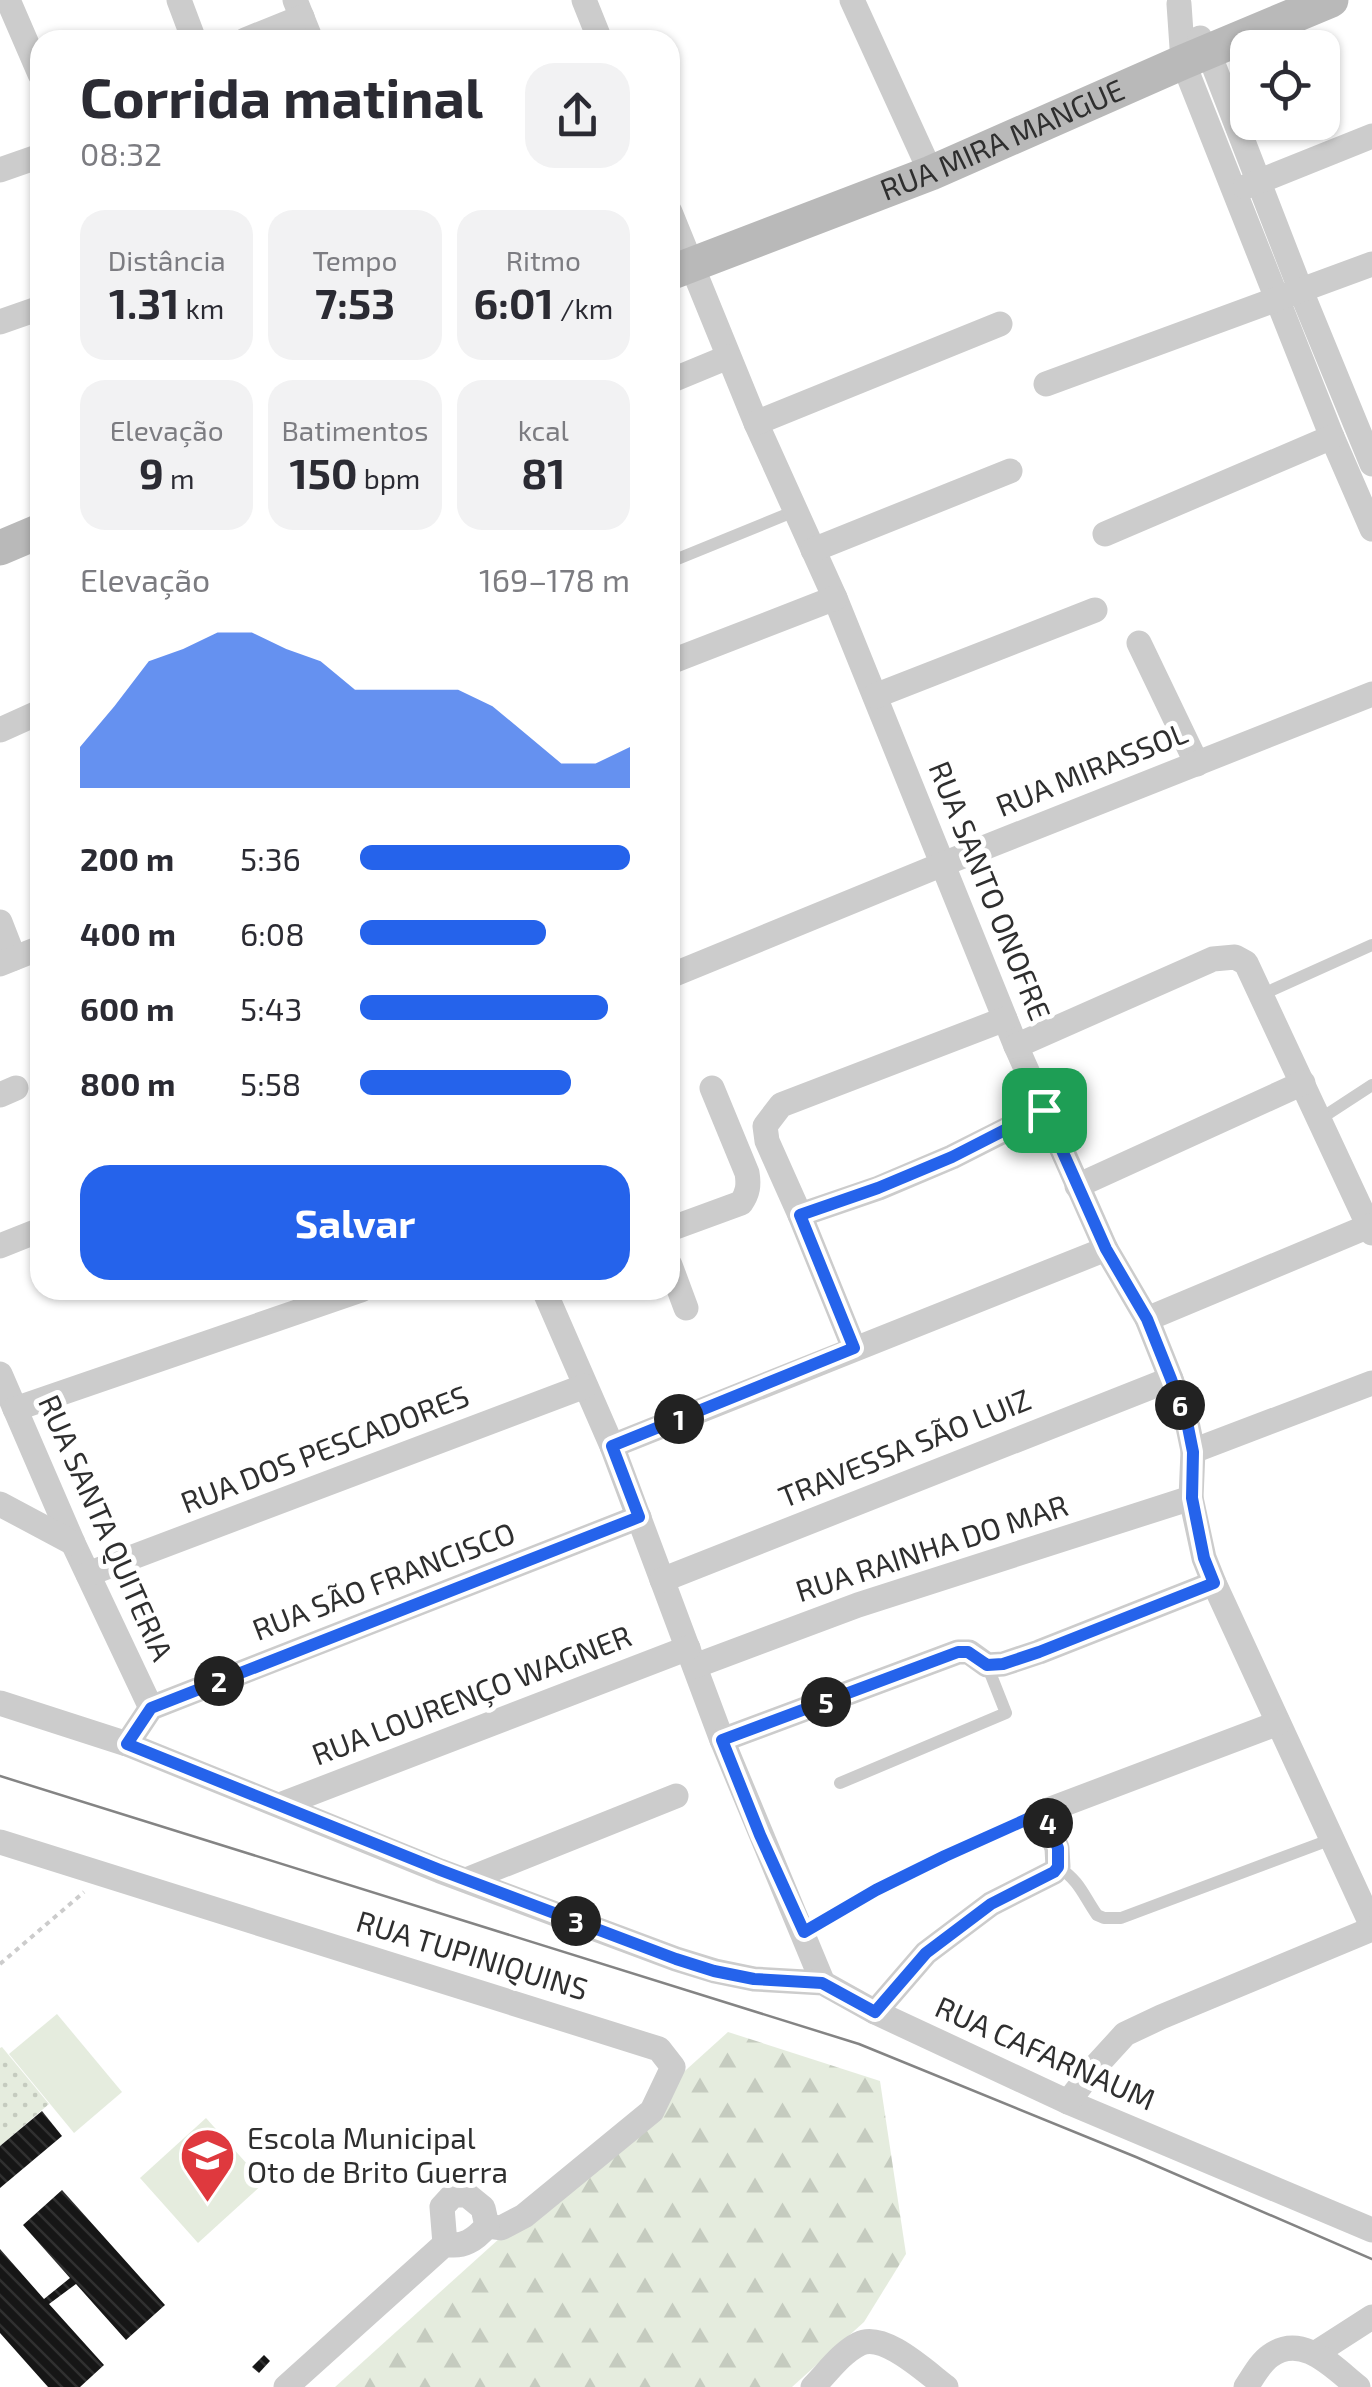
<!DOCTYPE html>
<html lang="pt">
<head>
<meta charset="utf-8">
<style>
	:root { --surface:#fff; --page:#f2f2f3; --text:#2b2b33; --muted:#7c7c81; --accent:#2563eb }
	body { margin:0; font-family:"Exo 2",sans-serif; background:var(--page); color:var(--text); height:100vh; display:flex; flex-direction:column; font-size:38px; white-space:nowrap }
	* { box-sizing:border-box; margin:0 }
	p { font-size:32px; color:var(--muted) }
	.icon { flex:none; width:55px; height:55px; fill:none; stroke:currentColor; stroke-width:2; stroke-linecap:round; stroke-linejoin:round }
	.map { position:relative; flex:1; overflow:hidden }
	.sheet { position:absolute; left:30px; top:30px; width:650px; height:1270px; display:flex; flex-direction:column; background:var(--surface); border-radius:30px; box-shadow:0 2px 8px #0004 }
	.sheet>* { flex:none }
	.buttons { position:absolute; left:1230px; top:30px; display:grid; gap:20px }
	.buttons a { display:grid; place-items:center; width:110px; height:110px; border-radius:20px; background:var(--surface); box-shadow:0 2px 8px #0004; font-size:50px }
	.pin { position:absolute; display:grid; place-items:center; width:85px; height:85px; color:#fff; margin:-42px; border-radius:20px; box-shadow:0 5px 15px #0006 }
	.km { position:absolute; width:50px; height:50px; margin:-25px; border-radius:50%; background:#222; color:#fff; font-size:28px; line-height:50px; text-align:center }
	.round { display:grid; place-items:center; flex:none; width:105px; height:105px; border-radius:30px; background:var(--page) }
	.summary { display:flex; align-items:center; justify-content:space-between; height:170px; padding:0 50px }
	h1 { font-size:55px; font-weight:700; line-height:75px }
	.stats { display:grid; grid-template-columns:repeat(3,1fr); gap:15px; height:170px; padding:10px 50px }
	.stats div { display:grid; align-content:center; border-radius:25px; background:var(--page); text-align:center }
	.stats b { font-size:42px; font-weight:700 }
	.stats small { font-size:28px; font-weight:400 }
	.stats p { font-size:28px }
	.chart { height:280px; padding:20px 50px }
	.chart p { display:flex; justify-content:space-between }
	.chart svg { width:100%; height:180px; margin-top:10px; fill:var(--accent); opacity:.7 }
	.cta { display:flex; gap:20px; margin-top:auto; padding:20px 50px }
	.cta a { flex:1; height:115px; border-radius:30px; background:var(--accent); color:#fff; font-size:40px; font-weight:700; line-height:115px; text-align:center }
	ul { padding:0 50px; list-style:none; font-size:32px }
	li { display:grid; grid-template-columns:160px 120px 1fr; align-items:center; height:75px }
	li i { height:25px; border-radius:12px; background:var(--accent) }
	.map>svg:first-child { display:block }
	.grass { fill:url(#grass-dots) }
	.forest { fill:url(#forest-firs) }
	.garden { fill:#e5ecde }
	.building { fill:url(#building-back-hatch) }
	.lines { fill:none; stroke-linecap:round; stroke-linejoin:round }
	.path { stroke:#ccc; stroke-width:4; stroke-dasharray:5 5; stroke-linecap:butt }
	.service { stroke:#ccc; stroke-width:12 }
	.minor { stroke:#ccc; stroke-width:25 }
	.secondary { stroke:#b9b9b9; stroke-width:35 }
	.tram { stroke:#848484; stroke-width:2.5 }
	.route-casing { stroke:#fff; stroke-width:20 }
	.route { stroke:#2563eb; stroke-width:12 }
	.labels { text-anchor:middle; stroke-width:10; stroke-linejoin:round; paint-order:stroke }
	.street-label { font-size:30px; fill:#2f2f2f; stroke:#fff }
	.poi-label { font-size:30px; fill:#2f2f2f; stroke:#fff; text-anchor:start }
</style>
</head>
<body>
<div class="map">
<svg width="1372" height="2387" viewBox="0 0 1372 2387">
	<defs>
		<pattern id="grass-dots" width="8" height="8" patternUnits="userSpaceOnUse" patternTransform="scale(2.5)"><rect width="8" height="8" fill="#e5ecde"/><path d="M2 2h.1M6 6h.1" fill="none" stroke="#c5cbbf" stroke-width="1.8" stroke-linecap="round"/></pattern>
		<pattern id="forest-firs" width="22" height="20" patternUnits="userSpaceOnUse" patternTransform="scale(2.5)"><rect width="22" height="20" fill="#e5ecde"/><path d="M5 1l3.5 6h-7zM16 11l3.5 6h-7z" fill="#c5cbbf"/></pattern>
		<pattern id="building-back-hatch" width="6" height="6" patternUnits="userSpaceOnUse" patternTransform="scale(2.5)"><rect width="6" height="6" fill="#161616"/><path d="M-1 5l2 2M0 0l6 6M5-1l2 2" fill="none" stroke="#303030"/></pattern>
	</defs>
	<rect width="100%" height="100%" fill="#fff"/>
	<polygon class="grass" points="2,2047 49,2104 0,2146 0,2048"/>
	<polygon class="forest" points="728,2032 880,2081 906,2254 864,2322 792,2387 335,2387"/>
	<g class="garden">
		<polygon points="57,2014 122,2092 74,2133 9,2054"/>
		<polygon points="206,2118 264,2183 198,2243 140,2178"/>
	</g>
	<g class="building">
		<polygon points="42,2111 62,2136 0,2188 0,2146"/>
		<polygon points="62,2190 165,2305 126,2340 76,2284 49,2304 104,2365 80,2387 48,2387 0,2333 0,2249 44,2299 70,2278 23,2225"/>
		<polygon points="264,2355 270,2361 259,2373 252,2367"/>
	</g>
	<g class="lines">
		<polyline class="path" points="0,1964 84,1892"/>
		<g class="service">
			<polyline points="670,562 795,511"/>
			<polyline points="1261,995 1372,945"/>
			<polyline points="1320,1119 1372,1085"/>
			<polyline points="840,1783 1006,1713 987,1665"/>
			<path d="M1058,1867C1080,1881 1083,1895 1097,1915L1104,1918H1121L1332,1839"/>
			<polyline points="803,1932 876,1890 945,1856 1043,1812"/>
		</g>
		<g class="minor">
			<polyline points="8,0 40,74"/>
			<polyline points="179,0 194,40"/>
			<polyline points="295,0 311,40"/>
			<polyline points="584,0 600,40"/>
			<polyline points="852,0 931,173"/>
			<polyline points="1179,4 1183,62 1332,437 1372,529"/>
			<polyline points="1200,38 1208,51 1301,291 1372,464"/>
			<polyline points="245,40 302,17"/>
			<polyline points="0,170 40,156"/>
			<polyline points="1245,187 1372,136"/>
			<polyline points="670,212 756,423 835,598 1016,1046 1106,1249 1147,1319 1171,1379 1188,1427 1193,1451 1191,1498 1204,1558 1214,1583 1372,1926"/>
			<polyline points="0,322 40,308"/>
			<polyline points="670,381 728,357"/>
			<polyline points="1046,384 1372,264"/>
			<polyline points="756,423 1000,324"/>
			<polyline points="1105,534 1332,437"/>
			<polyline points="813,550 1010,471"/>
			<polyline points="1139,643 1197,764"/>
			<polyline points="670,662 835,598"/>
			<polyline points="875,696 1095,610"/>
			<polyline points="0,730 40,712"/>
			<polyline points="0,922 14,958"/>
			<polyline points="0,964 40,948"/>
			<polyline points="670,976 943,864 1372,694"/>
			<polyline points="1016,1046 1213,959 1235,957 1246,963 1372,1233"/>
			<polyline points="0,1095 16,1088"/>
			<polyline points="1077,1186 1303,1083"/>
			<polyline points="800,1215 879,1188 952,1157 1045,1110"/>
			<path d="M670,1229L741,1203C748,1193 749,1185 747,1173L712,1088"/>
			<polyline points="0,1246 40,1230"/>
			<polyline points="670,1265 686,1308"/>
			<polyline points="544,1290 612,1446 722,1740 823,1983"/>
			<polyline points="1147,1319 1369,1226"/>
			<polyline points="854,1348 800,1215 767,1141 765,1126 781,1105 1005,1019"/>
			<polyline points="0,1374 73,1543 151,1708"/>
			<polyline points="15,1409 361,1290"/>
			<polyline points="612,1446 1106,1249"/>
			<polyline points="1193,1451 1372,1383"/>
			<polyline points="0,1504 73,1543"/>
			<polyline points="88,1574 585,1386"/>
			<polyline points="662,1580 1171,1379"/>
			<polyline points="695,1666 858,1605 1191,1498"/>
			<polyline points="0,1703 127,1744 440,1871 676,1959 715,1971 754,1979 823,1983 875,2012 1068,2102 1372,2230"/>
			<polyline points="722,1740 958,1652 969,1652 987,1665 1003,1664 1039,1652 1214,1583"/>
			<polyline points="127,1744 151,1708 639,1517"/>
			<polyline points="280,1805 688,1648"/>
			<polyline points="0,1842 659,2049 673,2067 652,2111 524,2216 501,2228 487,2226"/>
			<polyline points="466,1880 676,1796"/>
			<polyline points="875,2012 926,1953 991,1904 1054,1872 1058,1867 1057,1848 1043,1812 1278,1723"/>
			<polyline points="1068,2102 1094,2068 1125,2034 1161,2017 1372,1929"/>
			<polyline points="1316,2353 1372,2317"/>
			<path d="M286,2387L445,2244C463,2248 475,2240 487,2226L483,2208L467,2195H453L442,2207L445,2244"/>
			<path d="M813,2387C827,2373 841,2353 859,2344C883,2331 926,2372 946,2387"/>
			<path d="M1246,2387C1253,2377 1260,2363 1270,2356C1302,2332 1334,2368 1358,2387"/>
		</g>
		<g class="secondary">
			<path id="s1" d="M670,273L931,173L1183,62L1331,0"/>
			<polyline points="0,548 40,531"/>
		</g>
		<polyline class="tram" points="0,1776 859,2044 1136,2157 1372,2259"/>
	</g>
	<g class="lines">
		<defs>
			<polygon id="route" points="1044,1110 1106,1249 1147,1319 1171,1379 1188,1427 1193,1452 1192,1498 1204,1558 1214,1583 1039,1652 1003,1664 987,1665 968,1652 958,1652 722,1740 760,1835 804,1932 876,1890 945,1856 1043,1812 1058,1848 1058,1867 1054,1872 991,1904 926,1953 875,2012 822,1983 754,1979 714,1971 676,1959 440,1870 127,1744 151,1708 639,1517 612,1446 854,1348 800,1215 878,1188 952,1157"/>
		</defs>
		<use href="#route" class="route-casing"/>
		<use href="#route" class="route"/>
	</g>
	<defs>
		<symbol id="school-pin" viewBox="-11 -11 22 30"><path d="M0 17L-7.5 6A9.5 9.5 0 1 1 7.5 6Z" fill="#df393e" stroke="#fff"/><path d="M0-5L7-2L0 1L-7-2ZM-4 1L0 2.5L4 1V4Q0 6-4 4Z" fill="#fff"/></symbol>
	</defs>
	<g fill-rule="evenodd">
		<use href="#school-pin" x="176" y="2124" width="63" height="86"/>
	</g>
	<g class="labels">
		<g class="street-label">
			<text dy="10" stroke="none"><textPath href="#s1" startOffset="358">RUA MIRA MANGUE</textPath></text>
			<text transform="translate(1092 770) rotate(-22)" y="10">RUA MIRASSOL</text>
			<text transform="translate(989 891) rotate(68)" y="10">RUA SANTO ONOFRE</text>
			<text transform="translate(905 1449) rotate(-22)" y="10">TRAVESSA SÃO LUIZ</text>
			<text transform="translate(325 1450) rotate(-21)" y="10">RUA DOS PESCADORES</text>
			<text transform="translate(105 1528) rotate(66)" y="10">RUA SANTA QUITERIA</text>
			<text transform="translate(932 1549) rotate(-18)" y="10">RUA RAINHA DO MAR</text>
			<text transform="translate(384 1582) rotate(-21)" y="10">RUA SÃO FRANCISCO</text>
			<text transform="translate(472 1696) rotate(-21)" y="10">RUA LOURENÇO WAGNER</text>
			<text transform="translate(472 1956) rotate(17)" y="10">RUA TUPINIQUINS</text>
			<text transform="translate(1045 2054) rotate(24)" y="10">RUA CAFARNAUM</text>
		</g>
		<g class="poi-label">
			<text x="247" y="2149">Escola Municipal<tspan x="247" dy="34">Oto de Brito Guerra</tspan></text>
		</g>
	</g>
</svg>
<div class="buttons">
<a><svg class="icon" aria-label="locate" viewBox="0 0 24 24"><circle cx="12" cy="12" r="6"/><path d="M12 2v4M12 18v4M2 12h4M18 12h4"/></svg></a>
</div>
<div class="pin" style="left:1044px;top:1110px;background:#1e9e55"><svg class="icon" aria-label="arrive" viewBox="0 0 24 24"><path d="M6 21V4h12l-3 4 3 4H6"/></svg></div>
<b class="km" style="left:679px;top:1419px">1</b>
<b class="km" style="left:219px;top:1681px">2</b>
<b class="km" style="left:576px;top:1921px">3</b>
<b class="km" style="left:1048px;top:1823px">4</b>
<b class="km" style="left:826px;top:1702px">5</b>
<b class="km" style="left:1180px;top:1405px">6</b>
<section class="sheet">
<div class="summary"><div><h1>Corrida matinal</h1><p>08:32</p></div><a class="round"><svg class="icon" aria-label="share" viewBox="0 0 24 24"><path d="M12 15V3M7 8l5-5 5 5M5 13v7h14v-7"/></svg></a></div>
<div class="stats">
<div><p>Distância</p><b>1.31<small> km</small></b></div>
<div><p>Tempo</p><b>7:53</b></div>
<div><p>Ritmo</p><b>6:01<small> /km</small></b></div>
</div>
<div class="stats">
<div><p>Elevação</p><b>9<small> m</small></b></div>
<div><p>Batimentos</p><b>150<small> bpm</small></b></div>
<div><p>kcal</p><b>81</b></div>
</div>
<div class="chart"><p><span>Elevação</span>169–178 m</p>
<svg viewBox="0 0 160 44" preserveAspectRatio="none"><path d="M0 44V34L10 24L20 13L30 10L40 6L50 6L60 10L70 13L80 20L90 20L100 20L110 20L120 24L130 31L140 38L150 38L160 34V44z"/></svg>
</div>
<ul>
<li><b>200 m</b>5:36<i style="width:100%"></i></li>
<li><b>400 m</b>6:08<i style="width:69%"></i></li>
<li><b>600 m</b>5:43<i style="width:92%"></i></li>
<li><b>800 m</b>5:58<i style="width:78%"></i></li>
</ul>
<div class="cta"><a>Salvar</a></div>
</section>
</div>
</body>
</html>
